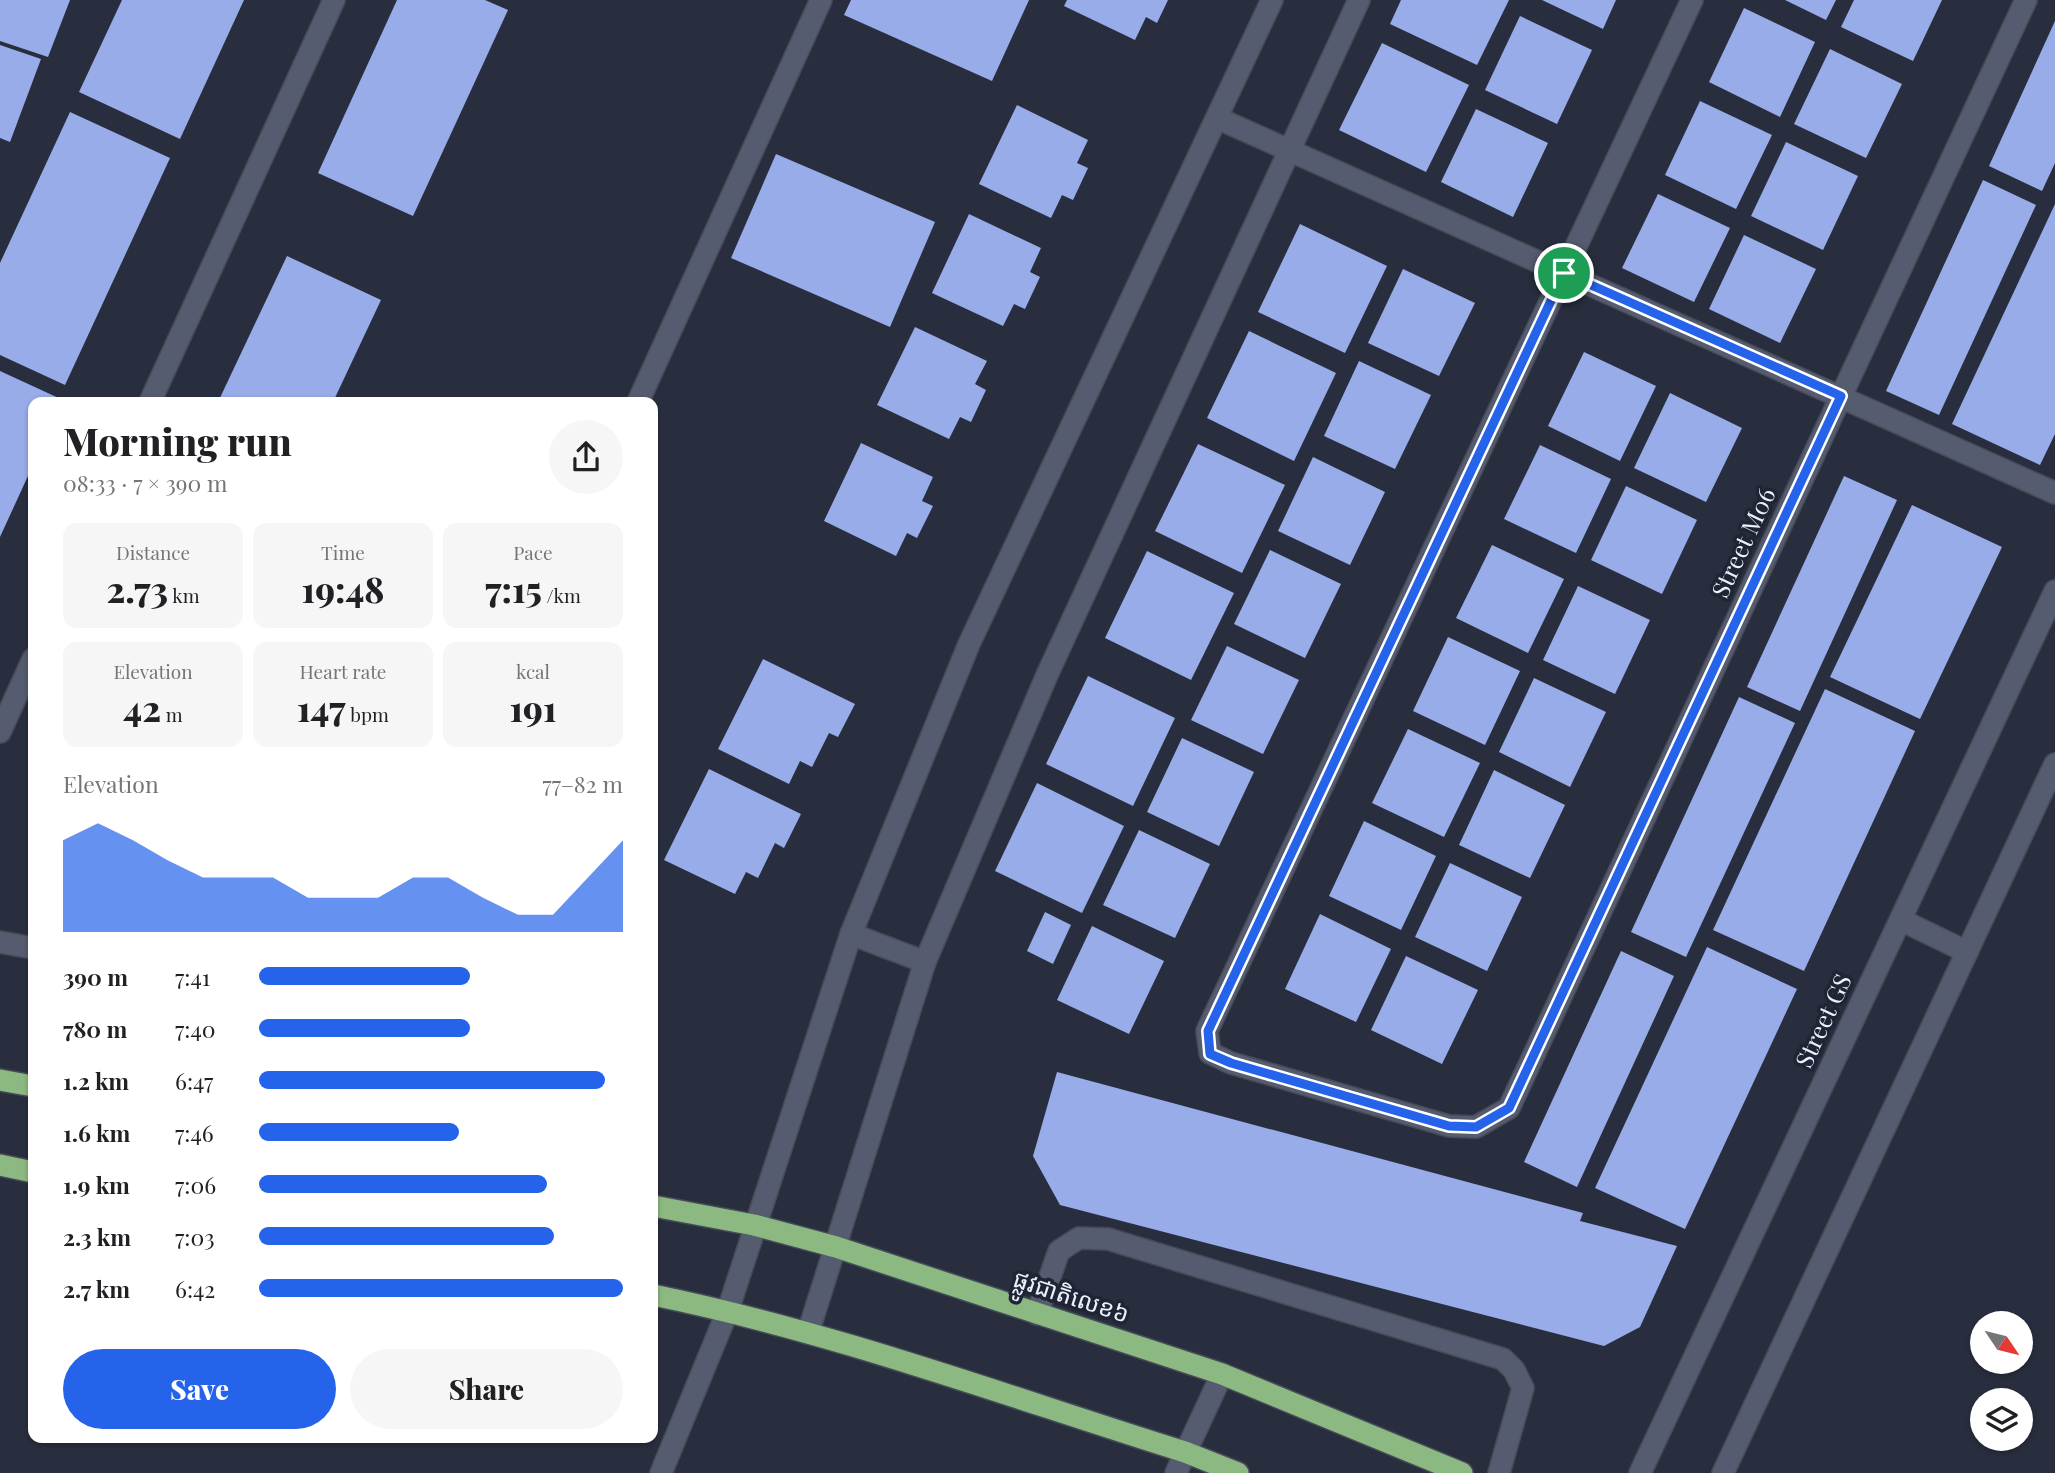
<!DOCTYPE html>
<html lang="en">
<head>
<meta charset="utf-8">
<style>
	:root { --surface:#fff; --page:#f6f6f6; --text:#202124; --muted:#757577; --accent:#2563eb }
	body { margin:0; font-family:"Playfair Display","Noto Sans Khmer",serif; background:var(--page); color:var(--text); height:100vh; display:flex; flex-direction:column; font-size:26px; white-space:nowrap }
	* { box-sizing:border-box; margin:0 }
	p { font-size:23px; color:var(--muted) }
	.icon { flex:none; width:38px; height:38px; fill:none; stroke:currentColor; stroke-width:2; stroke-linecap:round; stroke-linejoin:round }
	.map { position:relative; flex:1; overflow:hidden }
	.details { position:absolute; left:28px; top:397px; width:630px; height:1046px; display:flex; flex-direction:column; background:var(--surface); border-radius:14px; box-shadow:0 2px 5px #0004 }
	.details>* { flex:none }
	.needle { width:46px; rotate:125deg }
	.buttons { position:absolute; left:1970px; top:1311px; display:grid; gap:14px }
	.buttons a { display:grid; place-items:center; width:63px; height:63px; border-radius:50%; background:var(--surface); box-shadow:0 2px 5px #0004; font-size:35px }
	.pin { position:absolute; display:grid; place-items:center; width:60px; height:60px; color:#fff; margin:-30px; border:4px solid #fff; border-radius:50%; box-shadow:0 2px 7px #0007 }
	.round { display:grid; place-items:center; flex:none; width:74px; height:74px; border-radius:37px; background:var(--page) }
	.headline { display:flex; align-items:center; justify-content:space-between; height:119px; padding:0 35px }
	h1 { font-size:38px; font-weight:800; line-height:52px }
	.metrics { display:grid; grid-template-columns:repeat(3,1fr); gap:10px; height:119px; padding:7px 35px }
	.metrics div { display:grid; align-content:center; border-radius:14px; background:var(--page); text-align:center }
	.metrics b { font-size:35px; font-weight:800 }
	.metrics small { font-size:19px; font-weight:400 }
	.metrics p { font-size:19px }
	.chart { height:196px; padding:14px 35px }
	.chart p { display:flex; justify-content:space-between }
	.chart svg { width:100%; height:126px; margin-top:7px; fill:var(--accent); opacity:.7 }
	.action { display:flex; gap:14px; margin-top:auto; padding:14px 35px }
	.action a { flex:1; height:80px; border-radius:42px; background:var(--accent); color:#fff; font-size:28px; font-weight:800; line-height:80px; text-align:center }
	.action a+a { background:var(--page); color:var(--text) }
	ul { padding:0 35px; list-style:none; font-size:23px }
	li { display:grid; grid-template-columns:112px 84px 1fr; align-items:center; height:52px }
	li i { height:18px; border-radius:9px; background:var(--accent) }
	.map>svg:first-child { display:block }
	.building { fill:#98ace9 }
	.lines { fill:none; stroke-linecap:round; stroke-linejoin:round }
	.minor-casing { stroke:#464a58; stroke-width:24 }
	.highway-casing { stroke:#464a58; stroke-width:24 }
	.minor { stroke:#565c6f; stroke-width:21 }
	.highway { stroke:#8bb981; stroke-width:21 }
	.route-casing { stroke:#fff; stroke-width:14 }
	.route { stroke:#2563eb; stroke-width:9 }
	.labels { text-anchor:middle; stroke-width:7; stroke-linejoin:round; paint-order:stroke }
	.street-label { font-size:24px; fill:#ecf0fb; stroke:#1f2535 }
</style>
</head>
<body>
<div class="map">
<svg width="2055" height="1473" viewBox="0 0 2055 1473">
	<rect width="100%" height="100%" fill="#292e3f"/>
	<g class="building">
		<polygon points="0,0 70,0 48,57 0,41"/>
		<polygon points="122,0 244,0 180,139 79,92"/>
		<polygon points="397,0 485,0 508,10 413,216 318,173"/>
		<polygon points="851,0 1029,0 992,81 844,15"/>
		<polygon points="1067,0 1168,0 1157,23 1146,17 1135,40 1064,6"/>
		<polygon points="1401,0 1509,0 1477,65 1390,24"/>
		<polygon points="1542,0 1616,0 1603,29"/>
		<polygon points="1785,0 1836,0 1826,20"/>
		<polygon points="1854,0 1942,0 1913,61 1841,27"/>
		<polygon points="1744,8 1815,42 1780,117 1709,82"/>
		<polygon points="1520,16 1592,50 1557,124 1485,90"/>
		<polygon points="2055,21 2055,163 2042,191 1989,166"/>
		<polygon points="1382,43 1469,85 1426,172 1339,130"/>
		<polygon points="0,45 41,59 10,142 0,138"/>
		<polygon points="1830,49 1902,84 1866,158 1794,124"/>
		<polygon points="1700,101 1772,135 1736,209 1665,175"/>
		<polygon points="1017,105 1088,140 1077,163 1088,168 1073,200 1062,195 1051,218 979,184"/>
		<polygon points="1476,109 1548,143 1513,217 1441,182"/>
		<polygon points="70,112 170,158 65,385 0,355 0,263"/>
		<polygon points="1786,142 1858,176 1823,250 1751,216"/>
		<polygon points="776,154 935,222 890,327 731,258"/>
		<polygon points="1983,180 2036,205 1939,415 1886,391"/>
		<polygon points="1658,194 1730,228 1694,302 1622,268"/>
		<polygon points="2055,204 2055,434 2040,465 1952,424"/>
		<polygon points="969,214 1041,248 1030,272 1040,277 1025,309 1014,304 1003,326 932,293"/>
		<polygon points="1300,224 1387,266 1345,353 1258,312"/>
		<polygon points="1744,235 1816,269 1780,343 1709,309"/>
		<polygon points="287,256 381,300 333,402 218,402"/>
		<polygon points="1403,269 1475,303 1439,376 1368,343"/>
		<polygon points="915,327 987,361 975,384 986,390 971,422 960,417 949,439 877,405"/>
		<polygon points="1249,331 1336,373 1294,461 1207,418"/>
		<polygon points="1584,352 1656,386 1620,461 1548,426"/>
		<polygon points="1359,361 1431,395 1395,469 1324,436"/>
		<polygon points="0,371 63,400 62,402 33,402 33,465 0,537"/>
		<polygon points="1670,393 1742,428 1706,502 1634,468"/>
		<polygon points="861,443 933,477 922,501 933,506 917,538 907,533 896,556 824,521"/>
		<polygon points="1198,444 1285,485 1242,573 1155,531"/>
		<polygon points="1540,445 1611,479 1576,553 1504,519"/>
		<polygon points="1313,457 1385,492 1350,565 1278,531"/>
		<polygon points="1844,476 1897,500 1800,711 1747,687"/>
		<polygon points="1626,486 1697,520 1662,594 1591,560"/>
		<polygon points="1912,505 2002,547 1920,719 1830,677"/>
		<polygon points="1492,545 1564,579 1528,653 1456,618"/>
		<polygon points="1270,550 1341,584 1305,658 1234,624"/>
		<polygon points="1147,551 1234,593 1191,680 1105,638"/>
		<polygon points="1578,586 1650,620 1615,694 1543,660"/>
		<polygon points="1448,637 1520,671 1485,745 1413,711"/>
		<polygon points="1227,646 1299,680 1263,754 1191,720"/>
		<polygon points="763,659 855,704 838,737 829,733 812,767 800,761 789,784 718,749"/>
		<polygon points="1088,676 1175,718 1133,806 1046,764"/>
		<polygon points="1534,678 1606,712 1570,787 1499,752"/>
		<polygon points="1825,689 1915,731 1804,971 1713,930"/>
		<polygon points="1739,697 1795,723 1686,957 1631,932"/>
		<polygon points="1408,729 1480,763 1444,837 1372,803"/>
		<polygon points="1182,738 1254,772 1219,846 1147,812"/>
		<polygon points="709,769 801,814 784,848 775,843 758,878 746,872 735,894 664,860"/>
		<polygon points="1494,770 1565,805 1530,878 1459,845"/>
		<polygon points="1037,783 1124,826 1082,913 995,871"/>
		<polygon points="1364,821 1436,856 1401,930 1329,896"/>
		<polygon points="1139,830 1210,864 1175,938 1103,905"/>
		<polygon points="1450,863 1522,897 1487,971 1415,937"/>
		<polygon points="1045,912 1071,925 1053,964 1027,951"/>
		<polygon points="1320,914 1391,949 1356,1022 1285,989"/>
		<polygon points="1092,926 1164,961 1129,1034 1057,1000"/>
		<polygon points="1707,947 1797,989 1685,1229 1595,1188"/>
		<polygon points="1621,951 1674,976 1577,1187 1524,1162"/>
		<polygon points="1406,956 1478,990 1442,1064 1371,1030"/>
		<polygon points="1057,1072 1583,1213 1580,1221 1677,1246 1640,1327 1604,1346 1060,1205 1033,1156"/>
	</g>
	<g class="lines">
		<defs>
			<g id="minor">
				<polyline points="1692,0 1207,1031 1210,1053 1231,1063 1449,1126 1476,1127 1509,1108 2026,0"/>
				<polyline points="1217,118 2055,493"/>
				<polyline points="150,402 334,0"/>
				<polyline points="638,402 821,0"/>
				<polyline points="0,732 33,659"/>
				<polyline points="1901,920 1967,952"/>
				<polyline points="851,934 925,962"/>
				<polyline points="0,942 33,948"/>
				<polyline points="1037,1314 1059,1251 1079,1238 1108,1239 1503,1359 1514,1370 1523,1388 1499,1473"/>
				<polyline points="808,1333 925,962 1047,675 1359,0"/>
				<polyline points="661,1473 728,1310 851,934 969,644 1272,0"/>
				<polyline points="1176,1473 1222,1374"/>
				<polyline points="1640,1473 2055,591"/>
				<polyline points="1723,1473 2055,764"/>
			</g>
			<g id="highway">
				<polyline points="0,1080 33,1086"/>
				<polyline points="0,1165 33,1172"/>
				<polyline points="653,1206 754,1225 836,1247 1222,1374 1462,1473"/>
				<path d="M653,1295C834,1332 1009,1397 1185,1452L1238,1473"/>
			</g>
		</defs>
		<use href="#minor" class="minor-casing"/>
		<use href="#highway" class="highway-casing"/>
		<use href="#minor" class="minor"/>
		<use href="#highway" class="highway"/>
	</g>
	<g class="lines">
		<defs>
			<polygon id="route" points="1564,273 1841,396 1509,1108 1476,1127 1449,1126 1231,1063 1210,1054 1208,1031"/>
		</defs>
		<use href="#route" class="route-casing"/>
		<use href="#route" class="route"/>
	</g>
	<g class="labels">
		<g class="street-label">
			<text transform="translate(1744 543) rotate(-65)" y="8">Street M06</text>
			<text transform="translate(1824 1021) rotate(-65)" y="8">Street GS</text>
			<text transform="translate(1071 1297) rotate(18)" y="8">ផ្លូវជាតិលេខ៦</text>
		</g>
	</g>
</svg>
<div class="buttons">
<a><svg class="needle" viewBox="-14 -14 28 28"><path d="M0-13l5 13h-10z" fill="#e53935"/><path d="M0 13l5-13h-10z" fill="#757577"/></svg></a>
<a><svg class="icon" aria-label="layers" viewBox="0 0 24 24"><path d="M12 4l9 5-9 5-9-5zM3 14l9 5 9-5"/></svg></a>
</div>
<div class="pin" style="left:1564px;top:273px;background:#1e9e55"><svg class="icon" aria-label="arrive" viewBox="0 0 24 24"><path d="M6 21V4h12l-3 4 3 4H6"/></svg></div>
<section class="details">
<div class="headline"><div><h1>Morning run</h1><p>08:33 · 7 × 390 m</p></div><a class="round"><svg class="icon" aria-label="share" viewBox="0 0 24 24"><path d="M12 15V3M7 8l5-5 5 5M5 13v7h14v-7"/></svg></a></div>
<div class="metrics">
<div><p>Distance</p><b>2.73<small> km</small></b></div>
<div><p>Time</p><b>19:48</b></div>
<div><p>Pace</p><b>7:15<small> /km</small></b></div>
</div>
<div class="metrics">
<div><p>Elevation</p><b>42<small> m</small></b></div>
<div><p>Heart rate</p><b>147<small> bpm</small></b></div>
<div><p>kcal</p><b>191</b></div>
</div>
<div class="chart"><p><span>Elevation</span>77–82 m</p>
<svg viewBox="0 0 160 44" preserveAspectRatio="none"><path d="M0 44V12L10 6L20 12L30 19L40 25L50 25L60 25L70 32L80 32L90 32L100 25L110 25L120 32L130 38L140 38L150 25L160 12V44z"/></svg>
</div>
<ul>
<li><b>390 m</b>7:41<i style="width:58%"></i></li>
<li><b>780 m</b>7:40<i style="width:58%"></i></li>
<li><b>1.2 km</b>6:47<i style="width:95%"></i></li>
<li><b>1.6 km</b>7:46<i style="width:55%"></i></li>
<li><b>1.9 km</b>7:06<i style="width:79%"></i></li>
<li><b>2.3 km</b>7:03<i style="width:81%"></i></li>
<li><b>2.7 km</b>6:42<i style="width:100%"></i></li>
</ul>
<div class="action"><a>Save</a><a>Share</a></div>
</section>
</div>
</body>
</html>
